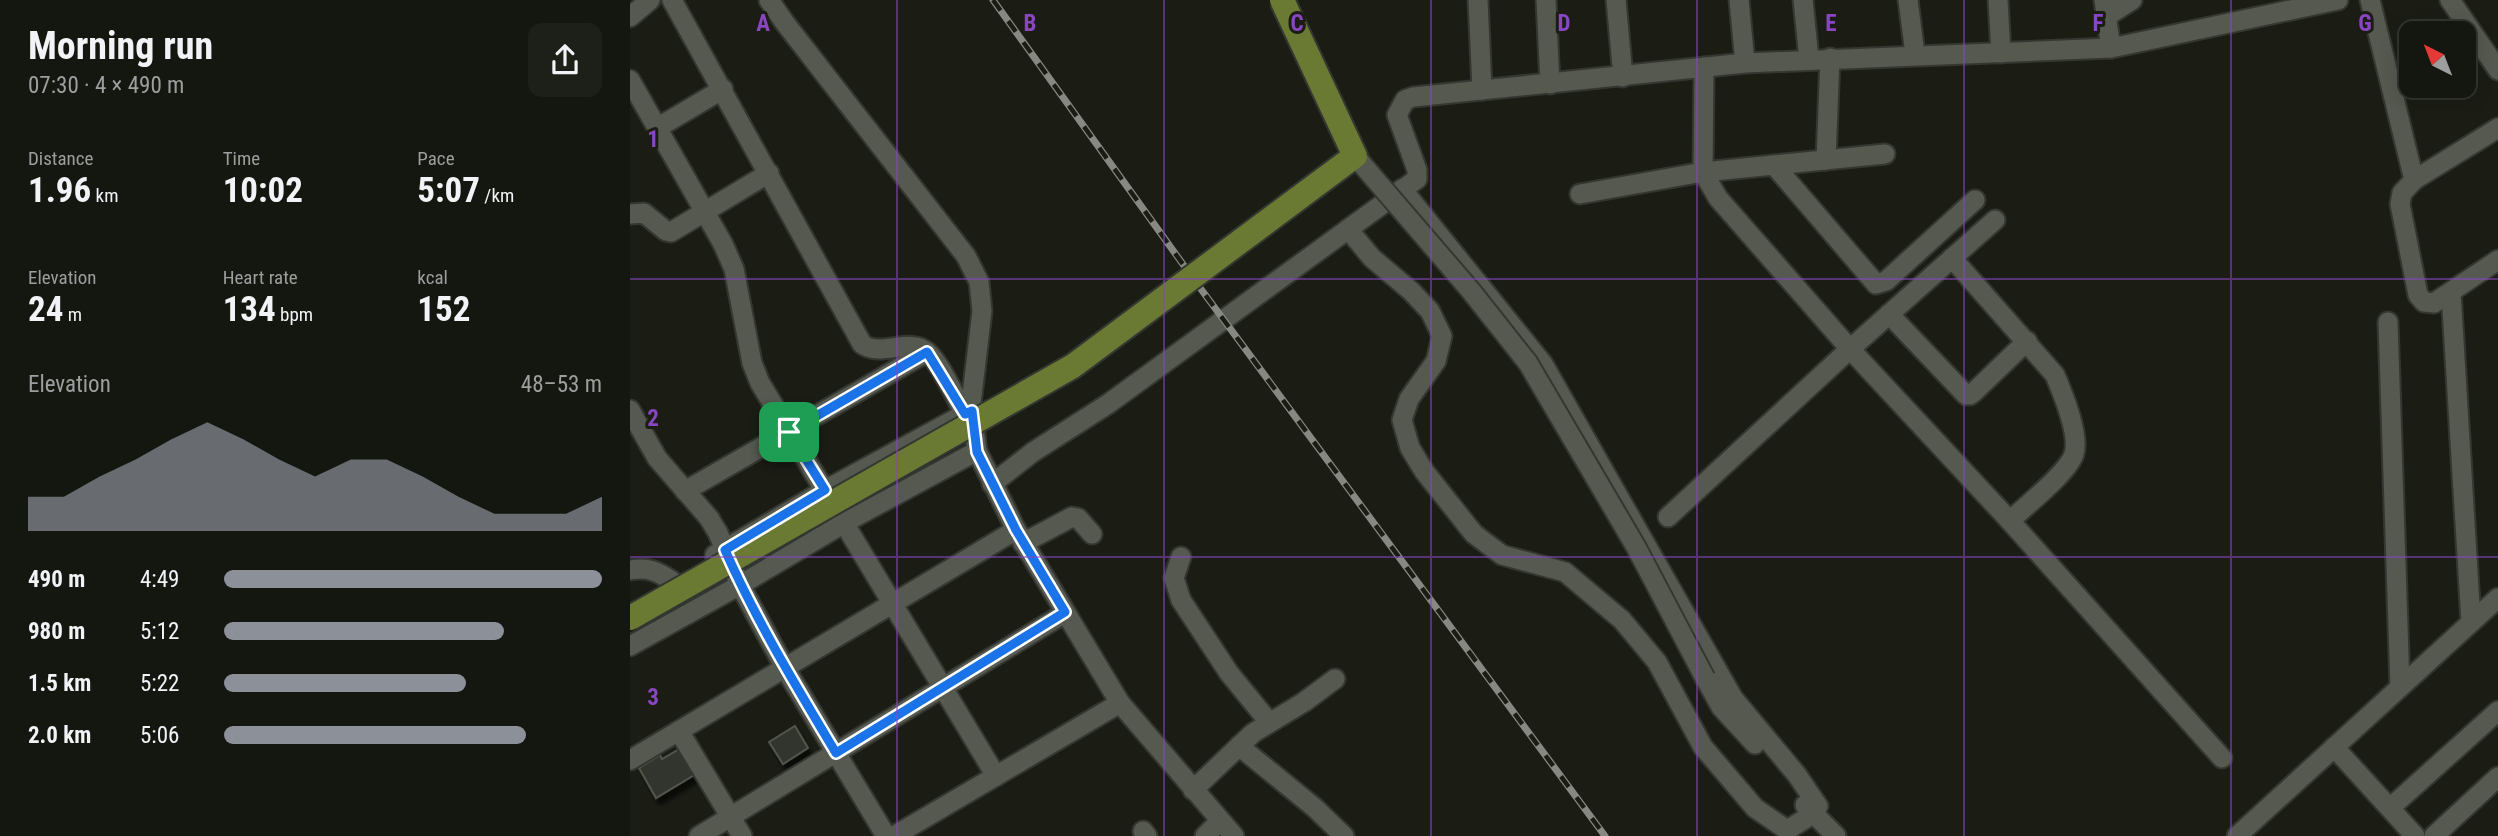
<!DOCTYPE html>
<html lang="en">
<head>
<meta charset="utf-8">
<style>
	:root { --surface:#141610; --page:#1d1f19; --text:#f1f3f6; --muted:#9d9f9f; --line:#333530; --accent:#8c9099 }
	body { margin:0; font-family:"Roboto Condensed",sans-serif; background:var(--page); color:var(--text); height:100vh; display:flex; flex-direction:column; font-size:26px; white-space:nowrap }
	* { box-sizing:border-box; margin:0 }
	p { font-size:23px; color:var(--muted) }
	.icon { flex:none; width:38px; height:38px; fill:none; stroke:currentColor; stroke-width:2; stroke-linecap:round; stroke-linejoin:round }
	.map { position:relative; flex:1; overflow:hidden }
	.drawer { display:flex; flex-direction:column; background:var(--surface); width:630px }
	.drawer>* { flex:none }
	.needle { width:46px; rotate:318deg }
	.fabs { position:absolute; left:1769px; top:21px; display:grid; gap:14px }
	.fabs a { display:grid; place-items:center; width:77px; height:77px; border-radius:14px; background:var(--surface); box-shadow:0 4px 18px #0003,0 0 0 2px var(--line); font-size:35px }
	.pin { position:absolute; display:grid; place-items:center; width:60px; height:60px; color:#fff; margin:-30px; border-radius:14px; box-shadow:0 4px 10px #0006 }
	.round { display:grid; place-items:center; flex:none; width:74px; height:74px; border-radius:14px; background:var(--page) }
	.overview { display:flex; align-items:center; justify-content:space-between; height:119px; padding:0 28px }
	h1 { font-size:38px; font-weight:700; line-height:52px }
	.stats { display:grid; grid-template-columns:repeat(3,1fr); gap:10px; height:119px; padding:7px 28px }
	.stats div { display:grid; align-content:center }
	.stats b { font-size:35px; font-weight:700 }
	.stats small { font-size:19px; font-weight:400 }
	.stats p { font-size:19px }
	.chart { height:196px; padding:14px 28px }
	.chart p { display:flex; justify-content:space-between }
	.chart svg { width:100%; height:126px; margin-top:7px; fill:var(--accent); opacity:.7 }
	ul { padding:0 28px; list-style:none; font-size:23px }
	li { display:grid; grid-template-columns:112px 84px 1fr; align-items:center; height:52px }
	li i { height:18px; border-radius:9px; background:var(--accent) }
	main { display:flex; flex:1; min-height:0 }
	.map>svg:first-child { display:block }
	.building { fill:#33362d; stroke:#52554b; stroke-width:2; filter:url(#shadow) }
	.lines { fill:none; stroke-linecap:round; stroke-linejoin:round }
	.minor-casing { stroke:#343631; stroke-width:23 }
	.minor { stroke:#56594f; stroke-width:19 }
	.rail-casing { stroke:#868881; stroke-width:7 }
	.rail { stroke:#1b1d15; stroke-width:4.5; stroke-dasharray:13; stroke-linecap:butt }
	.minor-bridge-casing { stroke:#343631; stroke-width:23; stroke-linecap:butt }
	.major-bridge-casing { stroke:#343631; stroke-width:28; stroke-linecap:butt }
	.minor-bridge { stroke:#56594f; stroke-width:19 }
	.major-bridge { stroke:#6a7a33; stroke-width:24 }
	.route-casing { stroke:#fff; stroke-width:14 }
	.route { stroke:#1a73e8; stroke-width:9 }
	.grid { fill:none; stroke:#8946c2; stroke-width:2; stroke-opacity:0.55 }
	.grid-label { font-size:23px; text-anchor:middle; font-weight:bold; fill:#8946c2; stroke:#1b1d15; stroke-width:6; stroke-linejoin:round; paint-order:stroke }
</style>
</head>
<body>
<main>
<section class="drawer">
<div class="overview"><div><h1>Morning run</h1><p>07:30 · 4 × 490 m</p></div><a class="round"><svg class="icon" aria-label="share" viewBox="0 0 24 24"><path d="M12 15V3M7 8l5-5 5 5M5 13v7h14v-7"/></svg></a></div>
<div class="stats">
<div><p>Distance</p><b>1.96<small> km</small></b></div>
<div><p>Time</p><b>10:02</b></div>
<div><p>Pace</p><b>5:07<small> /km</small></b></div>
</div>
<div class="stats">
<div><p>Elevation</p><b>24<small> m</small></b></div>
<div><p>Heart rate</p><b>134<small> bpm</small></b></div>
<div><p>kcal</p><b>152</b></div>
</div>
<div class="chart"><p><span>Elevation</span>48–53 m</p>
<svg viewBox="0 0 160 44" preserveAspectRatio="none"><path d="M0 44V32L10 32L20 25L30 19L40 12L50 6L60 12L70 19L80 25L90 19L100 19L110 25L120 32L130 38L140 38L150 38L160 32V44z"/></svg>
</div>
<ul>
<li><b>490 m</b>4:49<i style="width:100%"></i></li>
<li><b>980 m</b>5:12<i style="width:74%"></i></li>
<li><b>1.5 km</b>5:22<i style="width:64%"></i></li>
<li><b>2.0 km</b>5:06<i style="width:80%"></i></li>
</ul>
</section>
<div class="map">
<svg width="1868" height="836" viewBox="0 0 1868 836">
	<defs>
		<filter id="shadow"><feDropShadow dx="4" dy="7" stdDeviation="2" flood-color="#0009"/></filter>
	</defs>
	<rect width="100%" height="100%" fill="#1b1d15"/>
	<g class="building">
		<polygon points="165,726 178,748 153,764 139,742"/>
		<polygon points="51,748 66,774 26,798 9,768 30,755 32,759"/>
	</g>
	<g class="lines">
		<defs>
			<g id="minor">
				<path d="M42,0L232,344C250,358 280,337 297,352C310,362 326,399 335,414"/>
				<polyline points="139,0 155,23 336,256 349,282 352,311 341,404 347,451 386,530 490,703 604,836"/>
				<polyline points="848,0 852,90"/>
				<polyline points="916,0 920,84"/>
				<polyline points="986,0 993,77"/>
				<polyline points="1109,0 1115,63"/>
				<polyline points="1173,0 1179,59"/>
				<polyline points="1278,0 1285,54"/>
				<polyline points="1368,0 1371,53"/>
				<polyline points="1474,0 1481,48"/>
				<polyline points="1740,0 1784,180"/>
				<polyline points="1820,0 1868,70"/>
				<polyline points="1477,16 1502,0"/>
				<polyline points="0,17 20,0"/>
				<polyline points="1074,67 1073,172 1088,198 1220,349 1380,521 1592,758"/>
				<polyline points="0,80 93,244 104,269 122,363 130,383 366,776"/>
				<polyline points="27,128 93,89"/>
				<polyline points="1868,128 1784,180 1772,193 1770,204 1788,295 1794,302 1804,303 1868,260"/>
				<polyline points="1196,160 1200,58"/>
				<polyline points="1144,165 1246,284 1256,281 1345,200"/>
				<polyline points="950,194 1073,172 1255,154"/>
				<polyline points="0,214 14,213 36,231 41,232 139,173"/>
				<polyline points="718,229 742,258 781,291 800,311 812,336 806,361 779,399 772,420 780,448 794,471 844,534 872,555 935,572 992,620 1027,662 1073,747 1125,808 1157,830 1183,814 1188,806 1167,775 1103,698 913,364 772,189"/>
				<path d="M1322,258L1425,375C1433,394 1450,435 1444,454C1438,473 1395,506 1380,521"/>
				<polyline points="1821,292 1841,622"/>
				<polyline points="1259,314 1336,395 1340,395 1344,392 1397,341"/>
				<polyline points="1758,322 1770,687"/>
				<polyline points="0,410 27,458 79,518 88,533 110,585 155,668 256,836"/>
				<polyline points="362,484 403,452 478,404 787,179 787,170 767,115 775,100 783,97 1115,63 1481,48 1708,0"/>
				<polyline points="55,491 297,352"/>
				<polyline points="1038,517 1220,349 1365,220"/>
				<polyline points="393,543 442,517 448,518 462,534"/>
				<polyline points="85,555 195,490 327,418"/>
				<polyline points="551,557 544,578 551,600 599,673 639,722"/>
				<path d="M0,570C18,567 27,571 42,581"/>
				<polyline points="0,646 110,585 214,523 347,451"/>
				<polyline points="1075,678 1091,707 1125,744"/>
				<polyline points="49,731 112,836"/>
				<polyline points="609,746 685,808 714,836"/>
				<polyline points="1704,747 1785,836"/>
				<polyline points="0,760 386,530"/>
				<polyline points="563,790 623,733 674,702 705,679"/>
				<polyline points="1175,805 1206,836"/>
				<polyline points="1760,808 1868,711"/>
				<polyline points="513,831 517,836"/>
				<polyline points="69,836 435,613"/>
				<polyline points="264,836 490,703"/>
				<polyline points="575,836 590,821"/>
				<polyline points="1607,836 1868,598"/>
				<polyline points="1804,836 1868,777"/>
			</g>
		</defs>
		<use href="#minor" class="minor-casing"/>
		<use href="#minor" class="minor"/>
		<defs>
			<polyline id="rail" points="363,0 565,281 975,836"/>
		</defs>
		<use href="#rail" class="rail-casing"/>
		<use href="#rail" class="rail"/>
		<defs>
			<polyline id="minor-bridge" points="725,156 841,291 898,363 1006,547 1075,678"/>
			<polyline id="major-bridge" points="0,618 443,366 725,156 652,0"/>
		</defs>
		<use href="#minor-bridge" class="minor-bridge-casing"/>
		<use href="#major-bridge" class="major-bridge-casing"/>
		<use href="#minor-bridge" class="minor-bridge"/>
		<use href="#major-bridge" class="major-bridge"/>
	</g>
	<g class="lines">
		<defs>
			<path id="route" d="M297,352L335,414L342,411L347,452L386,530L435,612L206,753C166,686 126,620 95,550L195,490L159,432Z"/>
		</defs>
		<use href="#route" class="route-casing"/>
		<use href="#route" class="route"/>
	</g>
	<path class="grid" d="M267,0V836M534,0V836M801,0V836M1067,0V836M1334,0V836M1601,0V836M0,279H1868M0,557H1868"/>
	<g class="grid-label">
		<text x="133" y="31">A</text>
		<text x="400" y="31">B</text>
		<text x="667" y="31">C</text>
		<text x="934" y="31">D</text>
		<text x="1201" y="31">E</text>
		<text x="1468" y="31">F</text>
		<text x="1735" y="31">G</text>
		<text x="23" y="147">1</text>
		<text x="23" y="426">2</text>
		<text x="23" y="705">3</text>
	</g>
</svg>
<div class="fabs">
<a><svg class="needle" viewBox="-14 -14 28 28"><path d="M0-13l5 13h-10z" fill="#e53935"/><path d="M0 13l5-13h-10z" fill="#9d9f9f"/></svg></a>
</div>
<div class="pin" style="left:159px;top:432px;background:#1e9e55"><svg class="icon" aria-label="arrive" viewBox="0 0 24 24"><path d="M6 21V4h12l-3 4 3 4H6"/></svg></div>
</div>
</main>
</body>
</html>
